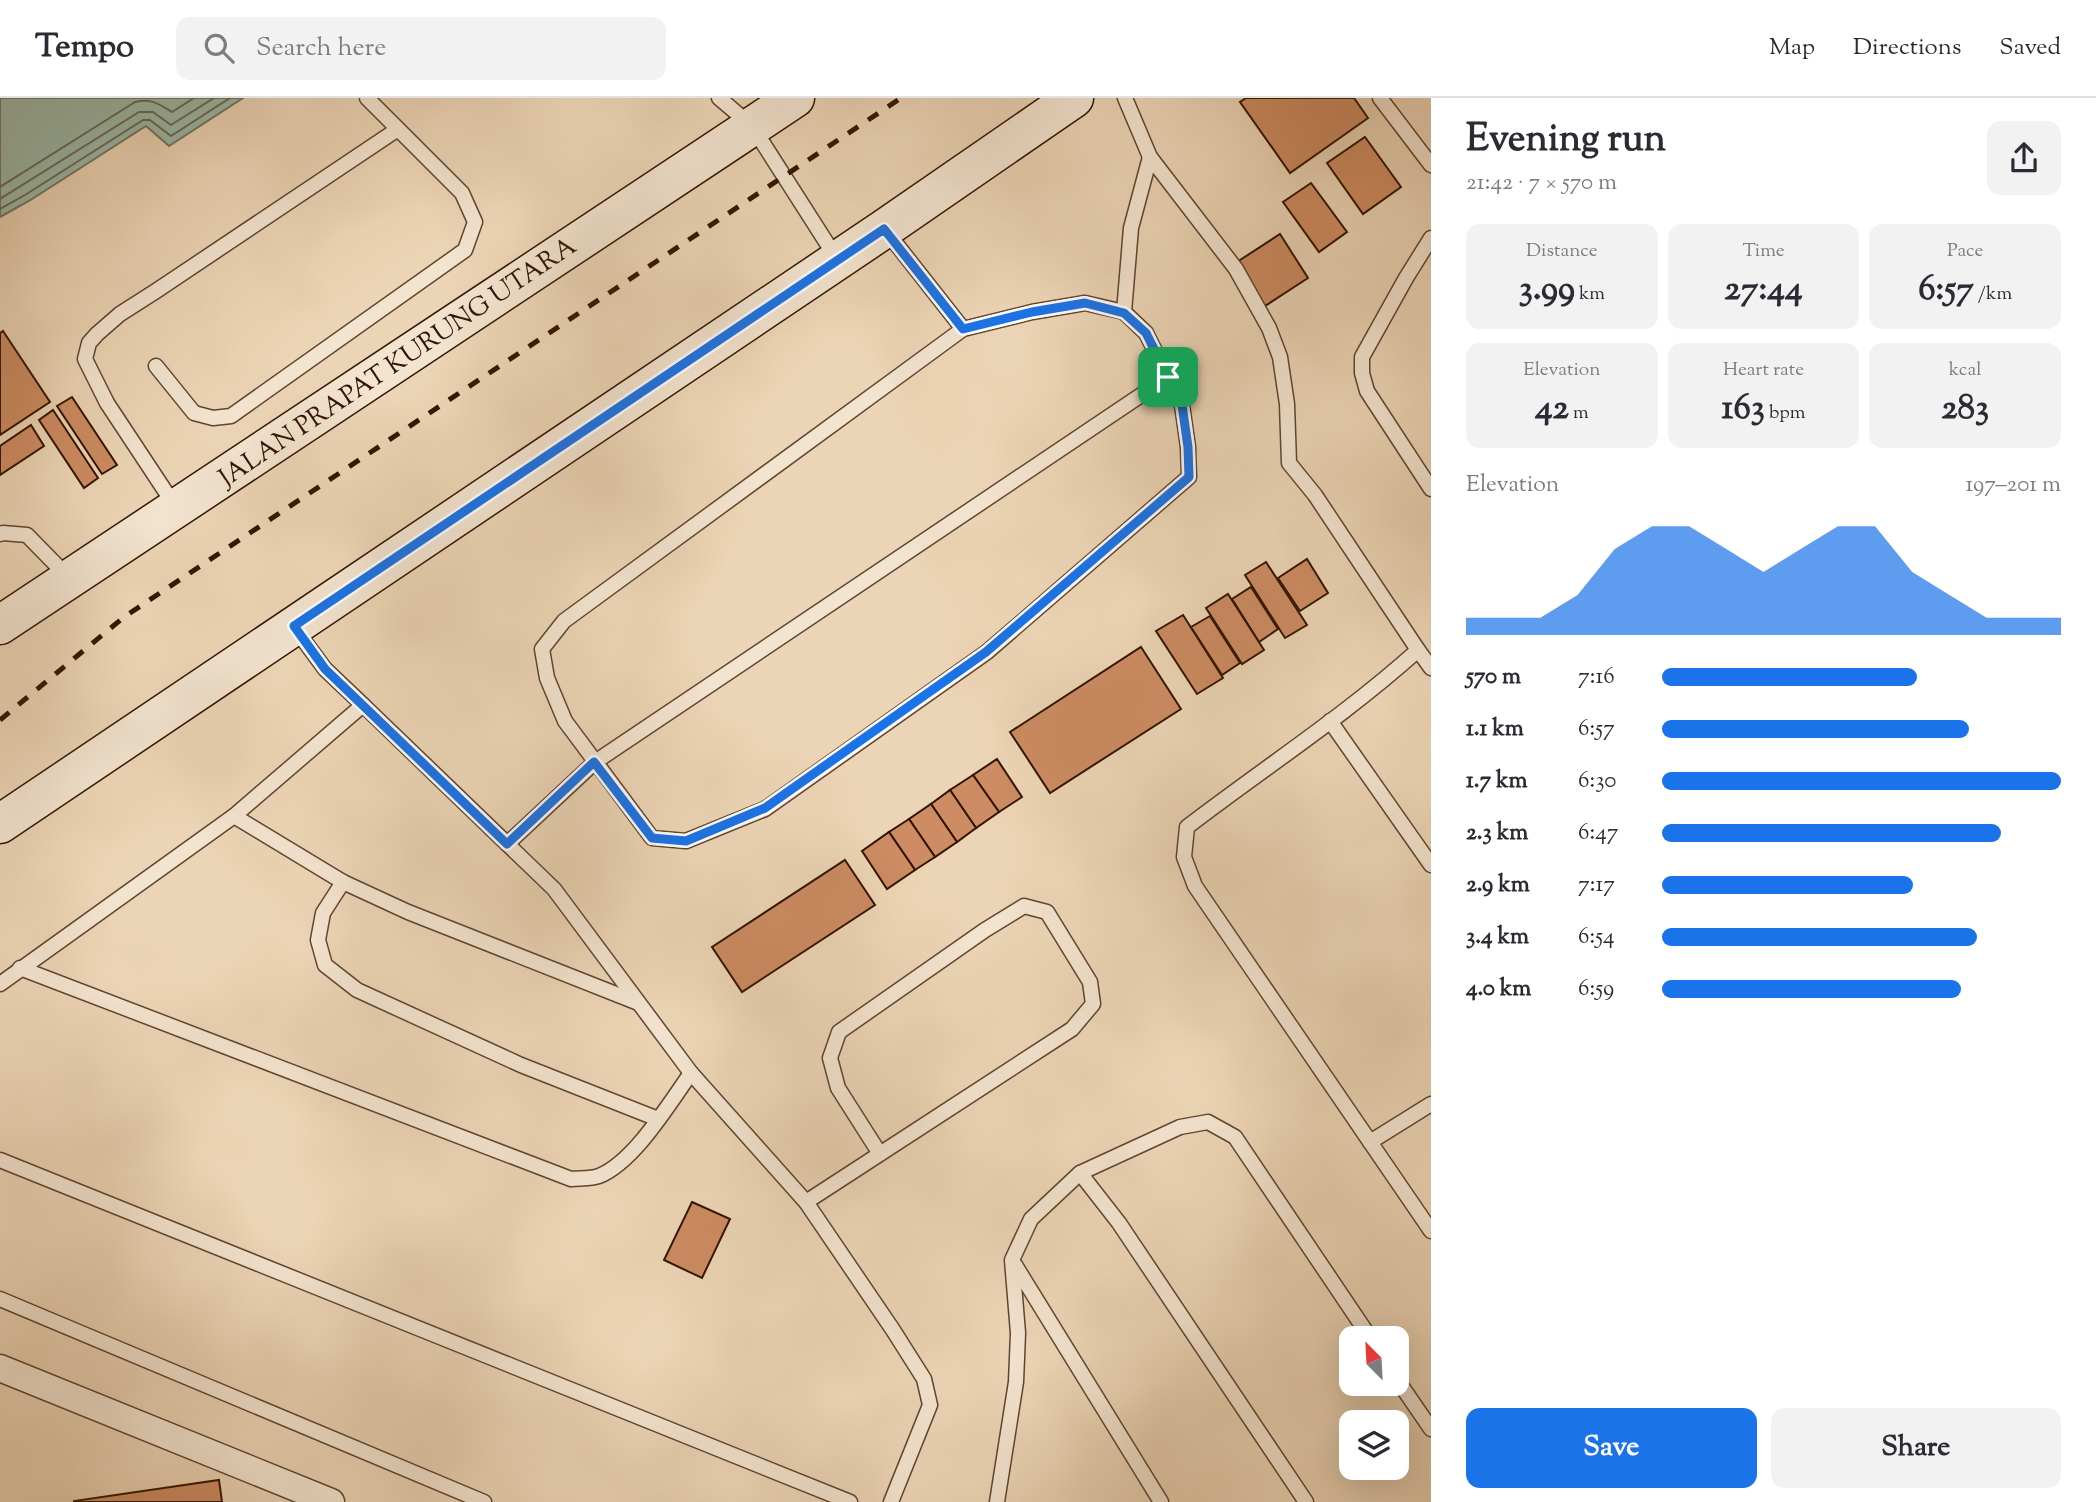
<!DOCTYPE html>
<html lang="en">
<head>
<meta charset="utf-8">
<style>
	:root { --surface:#fff; --page:#f2f2f3; --text:#2b2b33; --muted:#7c7c81; --line:#e1e1e2; --accent:#1a73e8 }
	body { margin:0; font-family:"Sorts Mill Goudy",serif; background:var(--page); color:var(--text); height:100vh; display:flex; flex-direction:column; font-size:26px; white-space:nowrap }
	* { box-sizing:border-box; margin:0 }
	p { font-size:23px; color:var(--muted) }
	.icon { flex:none; width:38px; height:38px; fill:none; stroke:currentColor; stroke-width:2; stroke-linecap:round; stroke-linejoin:round }
	.map { position:relative; flex:1; overflow:hidden }
	.side { display:flex; flex-direction:column; background:var(--surface); width:665px }
	.side>* { flex:none }
	.needle { width:46px; rotate:336deg }
	.tools { position:absolute; left:1339px; top:1228px; display:grid; gap:14px }
	.tools a { display:grid; place-items:center; width:70px; height:70px; border-radius:14px; background:var(--surface); box-shadow:0 7px 28px #0002; font-size:35px }
	.pin { position:absolute; display:grid; place-items:center; width:60px; height:60px; color:#fff; margin:-30px; border-radius:14px; box-shadow:0 4px 10px #0006 }
	.round { display:grid; place-items:center; flex:none; width:74px; height:74px; border-radius:14px; background:var(--page) }
	.summary { display:flex; align-items:center; justify-content:space-between; height:119px; padding:0 35px }
	h1 { font-size:38px; font-weight:700; line-height:52px }
	.metrics { display:grid; grid-template-columns:repeat(3,1fr); gap:10px; height:119px; padding:7px 35px }
	.metrics div { display:grid; align-content:center; border-radius:14px; background:var(--page); text-align:center }
	.metrics b { font-size:35px; font-weight:700 }
	.metrics small { font-size:19px; font-weight:400 }
	.metrics p { font-size:19px }
	.chart { height:196px; padding:14px 35px }
	.chart p { display:flex; justify-content:space-between }
	.chart svg { width:100%; height:126px; margin-top:7px; fill:var(--accent); opacity:.7 }
	.button { display:flex; gap:14px; margin-top:auto; padding:14px 35px }
	.button a { flex:1; height:80px; border-radius:14px; background:var(--accent); color:#fff; font-size:28px; font-weight:700; line-height:80px; text-align:center }
	.button a+a { background:var(--page); color:var(--text) }
	ul { padding:0 35px; list-style:none; font-size:23px }
	li { display:grid; grid-template-columns:112px 84px 1fr; align-items:center; height:52px }
	li i { height:18px; border-radius:9px; background:var(--accent) }
	header { display:flex; align-items:center; gap:42px; box-sizing:border-box; height:98px; padding:0 35px; background:var(--surface); border-bottom:2px solid var(--line) }
	header strong { font-size:33px }
	nav { display:flex; gap:38px; margin-inline-start:auto; font-size:24px }
	.search { width:490px; height:63px; background:var(--page); display:flex; align-items:center; gap:18px; box-sizing:border-box; padding:0 24px; border-radius:14px; color:var(--muted); font-size:26px }
	main { display:flex; flex:1; min-height:0 }
	.map>svg:first-child { display:block }
	.water { fill:#9ab9a9; stroke:#707765; stroke-width:2 }
	.lines { fill:none; stroke-linecap:round; stroke-linejoin:round }
	.shore { stroke:#666754; stroke-width:2 }
	.building { fill:#cd8c63; stroke:#321500; stroke-width:2 }
	.lane-casing { stroke:#60452e; stroke-width:17 }
	.street-casing { stroke:#60452e; stroke-width:29 }
	.secondary-casing { stroke:#321500; stroke-width:41 }
	.lane { stroke:#f3e4d0; stroke-width:14 }
	.street { stroke:#f3e4d0; stroke-width:26 }
	.secondary { stroke:#f3e4d0; stroke-width:38 }
	.rail { stroke:#321500; stroke-width:5; stroke-dasharray:12 12; stroke-linecap:butt }
	.route-casing { stroke:#fff; stroke-width:14 }
	.route { stroke:#1a73e8; stroke-width:9 }
	.labels { text-anchor:middle; stroke-width:5; stroke-linejoin:round; paint-order:stroke }
	.street-label { font-size:26px; fill:#321500; stroke:#f3e4d0 }
</style>
</head>
<body>
<header>
<strong>Tempo</strong>
<div class="search"><svg class="icon" aria-label="search" viewBox="0 0 24 24"><circle cx="10" cy="10" r="6"/><path d="M15 15l6 6"/></svg>Search here</div>
<nav><a>Map</a><a>Directions</a><a>Saved</a></nav>
</header>
<main>
<div class="map">
<svg width="1431" height="1404" viewBox="0 0 1431 1404">
	<rect width="100%" height="100%" fill="#ecd5b6"/>
	<filter id="stains"><feTurbulence type="fractalNoise" baseFrequency=".00286" numOctaves="4"/><feColorMatrix values="0 0 0 0 .2 0 0 0 0 .09 0 0 0 0 .02 0 0 0 .5 -.17"/></filter>
	<radialGradient id="worn" r=".72"><stop offset=".6" stop-color="#630" stop-opacity="0"/><stop offset="1" stop-color="#630" stop-opacity=".3"/></radialGradient>
	<polygon class="water" points="0,0 243,0 169,48 146,28 29,103 0,119"/>
	<g class="lines">
		<g class="shore">
			<path d="M0,89L135,4C151,0 159,6 172,14L194,0"/>
			<polyline points="0,101 139,14 153,14 171,27 214,0"/>
			<polyline points="0,111 25,97 143,22 150,22 171,38 230,0"/>
		</g>
	</g>
	<g class="building">
		<polygon points="1246,0 1354,0 1368,20 1290,75 1240,4"/>
		<polygon points="1365,39 1401,89 1363,116 1327,65"/>
		<polygon points="1311,85 1347,134 1319,154 1283,104"/>
		<polygon points="1280,136 1308,180 1265,208 1237,164"/>
		<polygon points="3,233 50,304 0,337 0,235"/>
		<polygon points="72,299 117,367 102,376 57,308"/>
		<polygon points="53,312 98,380 84,390 39,322"/>
		<polygon points="31,327 44,348 0,377 0,348"/>
		<polygon points="1307,461 1328,495 1300,513 1278,480"/>
		<polygon points="1266,464 1307,527 1285,540 1245,477"/>
		<polygon points="1251,489 1278,531 1259,544 1232,501"/>
		<polygon points="1228,496 1264,552 1242,566 1206,510"/>
		<polygon points="1183,517 1223,580 1197,596 1156,533"/>
		<polygon points="1210,518 1240,565 1222,577 1191,529"/>
		<polygon points="1141,549 1181,611 1050,695 1010,634"/>
		<polygon points="997,661 1022,699 999,714 973,677"/>
		<polygon points="973,677 999,714 976,730 950,692"/>
		<polygon points="950,692 976,730 957,744 931,706"/>
		<polygon points="931,706 957,744 935,759 909,721"/>
		<polygon points="909,721 935,759 915,772 889,734"/>
		<polygon points="889,734 915,772 887,791 862,753"/>
		<polygon points="845,762 875,807 742,894 712,849"/>
		<polygon points="692,1104 730,1121 702,1180 664,1162"/>
		<polygon points="219,1382 222,1404 74,1404 74,1403"/>
	</g>
	<g class="lines">
		<defs>
			<g id="lane">
				<polyline points="719,0 752,28 837,161"/>
				<path d="M1125,0L1150,59L1236,171L1269,230L1280,259L1287,306L1289,365L1315,397L1418,552C1346,617 1264,670 1187,729L1184,759L1195,788L1431,1133"/>
				<polyline points="1380,0 1431,67"/>
				<polyline points="886,133 963,231"/>
				<polyline points="1431,140 1406,180 1362,259 1362,275 1367,293 1431,391"/>
				<polygon points="1085,205 1124,214 1146,235 1182,307 1188,349 1189,379 987,554 765,711 686,743 652,740 565,623 547,580 542,551 564,523 963,231 1032,214"/>
				<polyline points="1124,214 1131,130 1150,59"/>
				<polyline points="156,268 194,315 213,320 231,318 465,152 475,124 462,95 367,0"/>
				<polyline points="175,408 107,305 85,261 89,245 97,236 120,216 156,193 398,31"/>
				<polyline points="0,436 3,435 27,437 68,479"/>
				<polyline points="1418,552 1431,570"/>
				<polyline points="363,607 554,791 691,975 806,1104 893,1232 924,1281 930,1307 891,1404"/>
				<polyline points="1330,623 1431,767"/>
				<polyline points="234,718 343,784 408,814 636,904"/>
				<polyline points="507,746 595,664 1168,279"/>
				<polyline points="343,784 323,815 318,842 325,867 357,892 521,967 658,1021"/>
				<path d="M20,870L571,1081C580,1080 591,1081 599,1078C634,1064 669,1006 691,975"/>
				<polyline points="0,886 234,718 363,607 325,571 294,529"/>
				<polyline points="1370,1044 1431,1006"/>
				<polyline points="0,1062 850,1404"/>
				<polyline points="1080,1075 1180,1029 1208,1024 1235,1039 1371,1241"/>
				<polyline points="806,1104 1072,931 1093,906 1090,884 1047,814 1024,808 985,832 839,934 830,960 838,990 880,1056"/>
				<polyline points="1015,1167 1161,1404"/>
				<polyline points="0,1201 484,1404"/>
				<polyline points="1396,1280 1431,1331"/>
				<polyline points="997,1404 1016,1284 1018,1235 1012,1162 1031,1121 1080,1075 1119,1125 1306,1404"/>
			</g>
			<polyline id="street" points="0,1270 331,1404"/>
			<g id="secondary">
				<polyline points="0,527 795,0"/>
				<polyline points="0,726 884,131 1074,0"/>
			</g>
		</defs>
		<use href="#lane" class="lane-casing"/>
		<use href="#street" class="street-casing"/>
		<use href="#secondary" class="secondary-casing"/>
		<use href="#lane" class="lane"/>
		<use href="#street" class="street"/>
		<use href="#secondary" class="secondary"/>
		<polyline class="rail" points="0,622 124,519 901,0"/>
	</g>
	<g class="lines">
		<defs>
			<polygon id="route" points="884,131 963,231 1032,214 1085,205 1124,215 1146,235 1182,307 1188,349 1189,379 986,554 765,710 686,743 652,740 594,664 507,746 325,571 294,528"/>
		</defs>
		<use href="#route" class="route-casing"/>
		<use href="#route" class="route"/>
	</g>
	<g class="labels">
		<g class="street-label">
			<text transform="translate(397 263) rotate(-34)" y="9">JALAN PRAPAT KURUNG UTARA</text>
		</g>
	</g>
	<rect width="100%" height="100%" filter="url(#stains)"/>
	<rect width="100%" height="100%" fill="url(#worn)"/>
</svg>
<div class="tools">
<a><svg class="needle" viewBox="-14 -14 28 28"><path d="M0-13l5 13h-10z" fill="#e53935"/><path d="M0 13l5-13h-10z" fill="#7c7c81"/></svg></a>
<a><svg class="icon" aria-label="layers" viewBox="0 0 24 24"><path d="M12 4l9 5-9 5-9-5zM3 14l9 5 9-5"/></svg></a>
</div>
<div class="pin" style="left:1168px;top:279px;background:#1e9e55"><svg class="icon" aria-label="arrive" viewBox="0 0 24 24"><path d="M6 21V4h12l-3 4 3 4H6"/></svg></div>
</div>
<section class="side">
<div class="summary"><div><h1>Evening run</h1><p>21:42 · 7 × 570 m</p></div><a class="round"><svg class="icon" aria-label="share" viewBox="0 0 24 24"><path d="M12 15V3M7 8l5-5 5 5M5 13v7h14v-7"/></svg></a></div>
<div class="metrics">
<div><p>Distance</p><b>3.99<small> km</small></b></div>
<div><p>Time</p><b>27:44</b></div>
<div><p>Pace</p><b>6:57<small> /km</small></b></div>
</div>
<div class="metrics">
<div><p>Elevation</p><b>42<small> m</small></b></div>
<div><p>Heart rate</p><b>163<small> bpm</small></b></div>
<div><p>kcal</p><b>283</b></div>
</div>
<div class="chart"><p><span>Elevation</span>197–201 m</p>
<svg viewBox="0 0 160 44" preserveAspectRatio="none"><path d="M0 44V38L10 38L20 38L30 30L40 14L50 6L60 6L70 14L80 22L90 14L100 6L110 6L120 22L130 30L140 38L150 38L160 38V44z"/></svg>
</div>
<ul>
<li><b>570 m</b>7:16<i style="width:64%"></i></li>
<li><b>1.1 km</b>6:57<i style="width:77%"></i></li>
<li><b>1.7 km</b>6:30<i style="width:100%"></i></li>
<li><b>2.3 km</b>6:47<i style="width:85%"></i></li>
<li><b>2.9 km</b>7:17<i style="width:63%"></i></li>
<li><b>3.4 km</b>6:54<i style="width:79%"></i></li>
<li><b>4.0 km</b>6:59<i style="width:75%"></i></li>
</ul>
<div class="button"><a>Save</a><a>Share</a></div>
</section>
</main>
</body>
</html>
